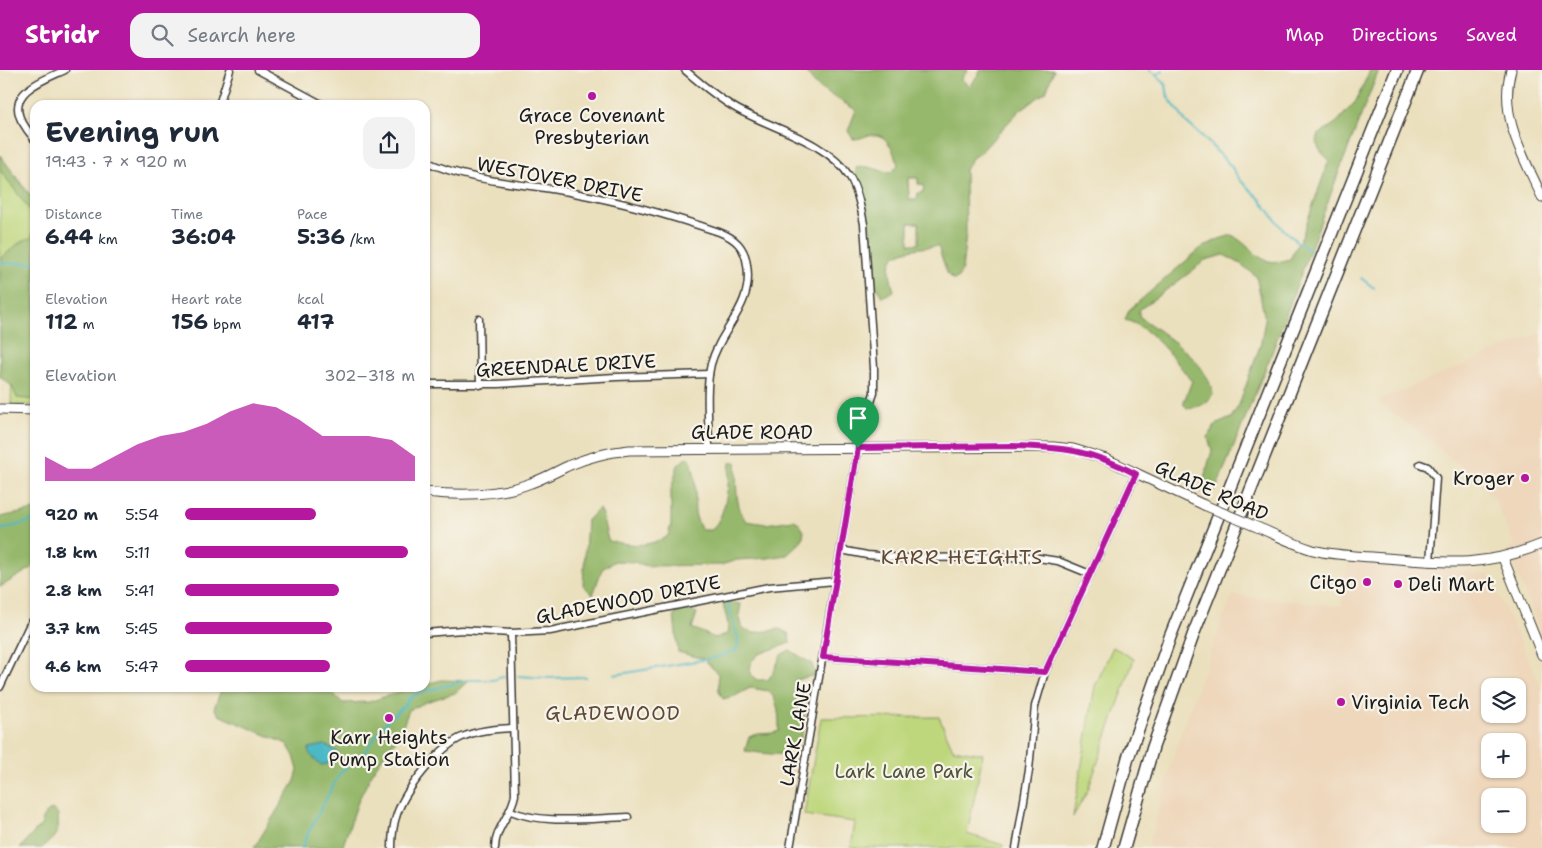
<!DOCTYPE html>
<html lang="en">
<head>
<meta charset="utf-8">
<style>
	:root { --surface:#fff; --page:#f2f2f3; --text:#1f2937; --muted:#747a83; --accent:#b5179e }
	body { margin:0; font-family:"Shantell Sans",sans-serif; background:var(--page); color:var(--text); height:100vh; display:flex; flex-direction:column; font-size:19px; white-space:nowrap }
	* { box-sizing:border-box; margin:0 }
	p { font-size:16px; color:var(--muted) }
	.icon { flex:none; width:28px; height:28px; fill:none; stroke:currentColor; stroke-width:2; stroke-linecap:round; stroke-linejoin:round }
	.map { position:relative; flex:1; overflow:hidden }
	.side { position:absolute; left:30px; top:30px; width:400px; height:592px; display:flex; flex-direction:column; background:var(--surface); border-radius:15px; box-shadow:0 1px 4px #0004 }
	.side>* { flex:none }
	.controls { position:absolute; left:1481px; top:608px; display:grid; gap:10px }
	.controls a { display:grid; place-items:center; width:45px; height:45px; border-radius:10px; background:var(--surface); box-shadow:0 1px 4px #0004; font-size:25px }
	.pin { position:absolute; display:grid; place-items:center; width:42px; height:42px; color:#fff; margin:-51px -21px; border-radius:50% 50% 50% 0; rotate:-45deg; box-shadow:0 0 5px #0007 }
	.pin .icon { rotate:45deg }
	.round { display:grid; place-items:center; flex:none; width:52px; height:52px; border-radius:15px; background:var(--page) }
	.headline { display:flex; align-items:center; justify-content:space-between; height:85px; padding:0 15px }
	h1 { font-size:28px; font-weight:700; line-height:38px }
	.stats { display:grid; grid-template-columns:repeat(3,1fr); gap:8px; height:85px; padding:5px 15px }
	.stats div { display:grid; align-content:center }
	.stats b { font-size:21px; font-weight:700 }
	.stats small { font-size:14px; font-weight:400 }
	.stats p { font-size:14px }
	.chart { height:140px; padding:10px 15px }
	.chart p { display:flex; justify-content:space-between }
	.chart svg { width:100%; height:90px; margin-top:5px; fill:var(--accent); opacity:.7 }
	ul { padding:0 15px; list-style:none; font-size:16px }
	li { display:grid; grid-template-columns:80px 60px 1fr; align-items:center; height:38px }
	li i { height:12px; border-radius:6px; background:var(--accent) }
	header { display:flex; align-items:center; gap:30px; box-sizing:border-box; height:70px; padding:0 25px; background:var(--accent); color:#fff }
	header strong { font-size:24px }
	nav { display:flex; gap:28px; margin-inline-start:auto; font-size:18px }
	.search { width:350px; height:45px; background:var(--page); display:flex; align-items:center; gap:12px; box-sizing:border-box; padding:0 18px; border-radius:15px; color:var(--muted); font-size:19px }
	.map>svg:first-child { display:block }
	.built { fill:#eed7bb; fill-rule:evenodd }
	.green { fill:#bed77c; stroke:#6d7a4c }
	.forest { fill:#96b86c; stroke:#596a44; fill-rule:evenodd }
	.water { fill:#4bb8c6; stroke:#346a71 }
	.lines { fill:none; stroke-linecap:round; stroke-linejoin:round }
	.stream { stroke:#4bb8c6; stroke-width:2 }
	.street-casing { stroke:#3b3934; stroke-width:9 }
	.secondary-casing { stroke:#3b3934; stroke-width:11 }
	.highway-casing { stroke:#3b3934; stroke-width:14 }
	.street { stroke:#fff; stroke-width:6 }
	.secondary { stroke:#fff; stroke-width:9 }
	.highway { stroke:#fff; stroke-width:11 }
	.secondary-bridge-casing { stroke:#3b3934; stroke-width:11; stroke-linecap:butt }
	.secondary-bridge { stroke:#fff; stroke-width:9 }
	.route-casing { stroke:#fff; stroke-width:10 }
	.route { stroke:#b5179e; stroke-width:6 }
	.poi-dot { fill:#b5179e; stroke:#f7f3e8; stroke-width:2 }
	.labels { text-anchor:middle; stroke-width:4.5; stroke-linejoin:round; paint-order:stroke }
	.poi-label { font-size:19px; fill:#1c1c1c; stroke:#f7f3e8 }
	.street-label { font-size:19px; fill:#1c1c1c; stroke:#f7f3e8 }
	.park-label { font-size:19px; fill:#4d5439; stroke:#f7f3e8 }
	.neighbourhood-label { font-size:20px; letter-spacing:1px; fill:#5e4936; stroke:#f7f3e8 }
</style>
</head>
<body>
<header>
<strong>Stridr</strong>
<div class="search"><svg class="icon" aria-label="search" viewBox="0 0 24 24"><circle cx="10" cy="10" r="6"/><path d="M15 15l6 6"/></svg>Search here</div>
<nav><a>Map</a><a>Directions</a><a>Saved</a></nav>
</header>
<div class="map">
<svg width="1542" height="778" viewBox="0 0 1542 778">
	<rect width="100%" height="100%" fill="#f7f3e8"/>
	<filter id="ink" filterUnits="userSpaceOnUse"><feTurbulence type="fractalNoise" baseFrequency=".02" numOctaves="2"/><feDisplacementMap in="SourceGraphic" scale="10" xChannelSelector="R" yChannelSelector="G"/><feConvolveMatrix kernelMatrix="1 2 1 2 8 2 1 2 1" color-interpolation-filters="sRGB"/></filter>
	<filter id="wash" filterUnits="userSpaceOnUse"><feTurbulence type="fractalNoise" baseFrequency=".0096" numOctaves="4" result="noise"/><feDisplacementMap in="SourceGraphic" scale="20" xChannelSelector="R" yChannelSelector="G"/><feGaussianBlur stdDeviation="1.12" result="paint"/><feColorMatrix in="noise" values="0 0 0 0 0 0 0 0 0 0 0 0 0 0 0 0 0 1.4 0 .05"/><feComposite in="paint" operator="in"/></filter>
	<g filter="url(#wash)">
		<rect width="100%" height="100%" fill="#ebe0be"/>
		<g class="built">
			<polygon points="1542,262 1542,567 1508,479 1515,477 1494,428 1438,376 1377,331"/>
			<path d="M1349,491L1463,500L1490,506L1542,619V778H1148L1176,677L1223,548L1233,525L1341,536ZM1518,616V644H1490V616ZM1490,671H1518V699H1490ZM1490,726H1518V754H1490Z"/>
		</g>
		<g class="green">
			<polygon points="0,92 35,135 35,335 11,335 12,304 0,303"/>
			<polygon points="1113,577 1134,589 1088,720 1073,747 1095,616"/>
			<polygon points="939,647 953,679 983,684 967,764 1003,775 1002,778 851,778 855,752 804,745 821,648"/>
		</g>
		<g class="forest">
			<path d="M803,0H968L961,9L969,16L979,5V0H1054L1046,22L1020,40L980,83L972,88L965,100L966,164L962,200L959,207L954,210L947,203L938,176C925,178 895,178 891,193C888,202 892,213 894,221L882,227L875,213L872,170L867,142L856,112V98C867,93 880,103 892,102L898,95C894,83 888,63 872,65C865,65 862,69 853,69L848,61L856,40L819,18ZM908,108H918V114L924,115L923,122L918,123L917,129H909ZM919,153V174H909V153Z"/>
			<path d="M1370,0H1379L1340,99L1270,288L1216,419L1207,424L1200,421L1212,381L1208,367L1215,355L1231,348L1239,335L1261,273L1265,249L1256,206L1241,194L1224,185L1205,190L1192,201L1139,240V246C1166,267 1206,288 1213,324C1206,335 1200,337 1187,338L1183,334L1192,311C1175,291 1151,256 1125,250L1129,240L1201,178L1219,169L1232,165C1256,179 1259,199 1290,189L1302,166L1329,90C1322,83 1315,77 1317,66L1337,52L1356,31Z"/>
			<polygon points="0,85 35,132 35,330 17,328 12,316 0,307 0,189 19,173 32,167 35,152 32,143 0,100"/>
			<path d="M687,387L691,390C693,398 695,406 695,414C697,433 690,440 702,460H712C727,443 728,415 730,393L736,392C737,412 734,435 746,451L766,454L793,450L798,452L804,461L802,471L787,485L768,488L737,490L721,495L647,496L634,492L615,491L602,499L593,525L583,515L587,450L599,439C605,448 604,460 609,471C632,475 647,478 668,466L671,454V420L678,395Z"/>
			<polygon points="35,440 35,496 0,517 0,447"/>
			<path d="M723,532L741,534L739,545L743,559L754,563L780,559L789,564L790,573L759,584L751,592L750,604L757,610H768L774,601L781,585L790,580L812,594L816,605L796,610L794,618L805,627C805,643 806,675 789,682C779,687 756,682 745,681L749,667C762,661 766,666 779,661C779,647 779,632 769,621L750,618L735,626L723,629L719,621L718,604L704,589L678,582L674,545C680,539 689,539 697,543L692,558L715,568L727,564C730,550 724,545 723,532Z"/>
			<polygon points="442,610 468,611 455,623 426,632 409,640 400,664 375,698 359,729 342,778 254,778 295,711 298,700 294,686 287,674 219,645 214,638 222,618 328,618 343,633 369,632 410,618 425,618 425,614"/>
			<path d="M52,739L58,744C60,764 56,766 42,778H20L41,755L45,744Z"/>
		</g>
		<polygon class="water" points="325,675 338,682 338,685 332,693 320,695 309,683 309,678"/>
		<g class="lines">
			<g class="stream">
				<polyline points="1149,0 1157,5 1166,15 1168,27 1186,52 1204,68 1231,96 1240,110 1260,129 1281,157 1296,171 1311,181"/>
				<polyline points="1157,5 1163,0"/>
				<polyline points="0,193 35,193"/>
				<polyline points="1361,208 1374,218"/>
				<polyline points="0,460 35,450"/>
				<polyline points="614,605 714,588 737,580 738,568 728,535"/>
				<polyline points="518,606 547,608 586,607"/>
				<polyline points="302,778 309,761 340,703 366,680 387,651 406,634 409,628 419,623 467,610 493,610 506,606"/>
			</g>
		</g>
	</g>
	<g filter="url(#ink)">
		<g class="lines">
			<defs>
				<g id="street">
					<polyline points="258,0 323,35"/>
					<path d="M685,0C701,14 718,28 737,39C773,59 827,71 850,107C858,121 861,139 864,154L874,298V323L870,335L863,347L859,363L858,378L790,778"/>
					<polyline points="219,35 230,0"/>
					<path d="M35,70C30,64 25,57 21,50C7,21 46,9 65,0"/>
					<path d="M425,91C472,113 524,113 574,123C623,132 672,146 719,162C735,168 745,177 747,195C754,237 721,257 711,294C705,319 709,353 709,379"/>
					<polyline points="479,249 480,315"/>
					<polyline points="425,314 498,314 616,307 709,304"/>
					<polyline points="1420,394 1428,397 1436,408 1430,492"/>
					<polyline points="841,480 867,485 902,488 1032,487 1058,491 1090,504"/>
					<polyline points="425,563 462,560 511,563 550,561 769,517 835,511"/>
					<polyline points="823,587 1045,602"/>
					<polyline points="0,617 29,556 35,548"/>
					<path d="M511,741C543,755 592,748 628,747"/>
					<path d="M392,778C392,766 393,755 397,744C405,720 438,679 460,668C477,660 494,659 513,658"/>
					<path d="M495,778C495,758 511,746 515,725L511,563"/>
					<polyline points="1016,778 1029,700 1035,636 1045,602 1136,404"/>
				</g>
				<g id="secondary">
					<path d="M1511,0C1498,46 1524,87 1542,127"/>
					<polyline points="0,339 35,340"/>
					<path d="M425,422C460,426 498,426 531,413C545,408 557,401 570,395C589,387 609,382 629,380L1053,377L1073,379L1106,389L1204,435"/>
					<path d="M1257,457C1276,465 1293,474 1313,480C1336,486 1361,486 1385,488C1445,493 1484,498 1542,474"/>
					<polyline points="1503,488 1542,585"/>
				</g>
				<g id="highway">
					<polyline points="1103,778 1128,688 1170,567 1397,0"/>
					<polyline points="1124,778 1153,677 1195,560 1418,0"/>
				</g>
			</defs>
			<use href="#street" class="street-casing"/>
			<use href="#secondary" class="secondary-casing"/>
			<use href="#highway" class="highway-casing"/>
			<use href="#street" class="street"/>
			<use href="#secondary" class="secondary"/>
			<use href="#highway" class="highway"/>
			<defs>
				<polyline id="secondary-bridge" points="1204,435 1257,457"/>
			</defs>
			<use href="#secondary-bridge" class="secondary-bridge-casing"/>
			<use href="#secondary-bridge" class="secondary-bridge"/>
		</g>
	</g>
	<g class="lines" filter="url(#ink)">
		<defs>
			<path id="route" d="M1012,376C1062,377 1091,380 1136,404L1045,602L823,587L858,378Z"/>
		</defs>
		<use href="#route" class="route-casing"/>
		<use href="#route" class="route"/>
	</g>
	<g class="poi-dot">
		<circle cx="592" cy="26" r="5"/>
		<circle cx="1525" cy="408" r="5"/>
		<circle cx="1367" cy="512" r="5"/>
		<circle cx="1398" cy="514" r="5"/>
		<circle cx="1341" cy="632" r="5"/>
		<circle cx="389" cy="648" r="5"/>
	</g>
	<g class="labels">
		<g class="poi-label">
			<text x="592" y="52">Grace Covenant<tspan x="592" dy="22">Presbyterian</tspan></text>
			<text x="1515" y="415" text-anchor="end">Kroger</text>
			<text x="1357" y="519" text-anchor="end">Citgo</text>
			<text x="1408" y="521" text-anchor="start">Deli Mart</text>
			<text x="1351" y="639" text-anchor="start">Virginia Tech</text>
			<text x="389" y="674">Karr Heights<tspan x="389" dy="22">Pump Station</tspan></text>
		</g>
		<g class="street-label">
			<text transform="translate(560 109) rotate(11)" y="7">WESTOVER DRIVE</text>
			<text transform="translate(566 295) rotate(-3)" y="7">GREENDALE DRIVE</text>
			<text x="752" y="369">GLADE ROAD</text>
			<text transform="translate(1212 420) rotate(24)" y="7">GLADE ROAD</text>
			<text transform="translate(628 529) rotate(-11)" y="7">GLADEWOOD DRIVE</text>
			<text transform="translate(795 664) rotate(-80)" y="7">LARK LANE</text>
		</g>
		<g class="park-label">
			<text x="904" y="708">Lark Lane Park</text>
		</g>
		<g class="neighbourhood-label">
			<text x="962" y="494">KARR HEIGHTS</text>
			<text x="613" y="650">GLADEWOOD</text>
		</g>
	</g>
</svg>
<div class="controls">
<a><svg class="icon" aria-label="layers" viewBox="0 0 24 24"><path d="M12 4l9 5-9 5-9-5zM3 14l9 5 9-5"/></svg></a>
<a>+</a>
<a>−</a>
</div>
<div class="pin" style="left:858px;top:378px;background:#1e9e55"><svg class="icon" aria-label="arrive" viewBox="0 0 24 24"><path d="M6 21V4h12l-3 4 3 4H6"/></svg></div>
<section class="side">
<div class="headline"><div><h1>Evening run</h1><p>19:43 · 7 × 920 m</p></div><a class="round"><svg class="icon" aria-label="share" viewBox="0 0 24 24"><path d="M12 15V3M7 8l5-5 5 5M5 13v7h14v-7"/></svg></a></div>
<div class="stats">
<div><p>Distance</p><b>6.44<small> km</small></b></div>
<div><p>Time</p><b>36:04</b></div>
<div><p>Pace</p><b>5:36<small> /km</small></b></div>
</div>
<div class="stats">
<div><p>Elevation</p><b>112<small> m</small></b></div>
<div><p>Heart rate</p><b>156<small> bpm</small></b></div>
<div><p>kcal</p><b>417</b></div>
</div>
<div class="chart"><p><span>Elevation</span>302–318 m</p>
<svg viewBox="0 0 160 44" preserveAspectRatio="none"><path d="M0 44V32L10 38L20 38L30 32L40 26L50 22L60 20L70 16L80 10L90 6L100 8L110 14L120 22L130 22L140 22L150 24L160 32V44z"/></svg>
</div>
<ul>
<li><b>920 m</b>5:54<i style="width:57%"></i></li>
<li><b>1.8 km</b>5:11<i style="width:97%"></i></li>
<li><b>2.8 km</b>5:41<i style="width:67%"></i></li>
<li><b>3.7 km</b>5:45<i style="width:64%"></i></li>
<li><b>4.6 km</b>5:47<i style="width:63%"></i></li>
</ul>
</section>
</div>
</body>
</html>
